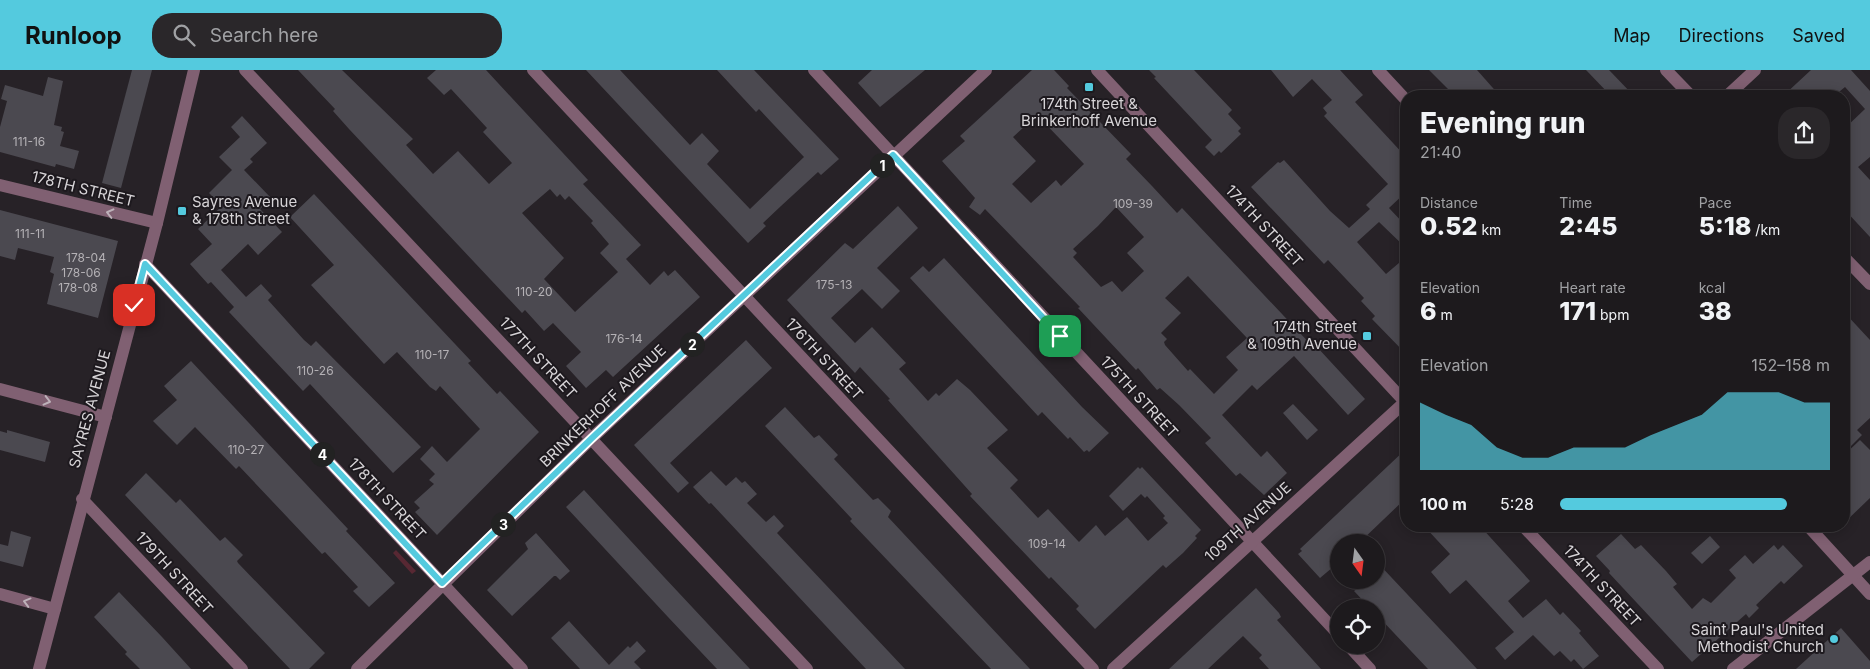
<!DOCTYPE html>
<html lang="en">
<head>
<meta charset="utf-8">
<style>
	:root { --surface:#1d1a1d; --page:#2a272a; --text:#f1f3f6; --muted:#a0a1a4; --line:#3b383b; --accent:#54cade }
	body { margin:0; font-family:Inter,sans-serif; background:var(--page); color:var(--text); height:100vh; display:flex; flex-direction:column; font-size:19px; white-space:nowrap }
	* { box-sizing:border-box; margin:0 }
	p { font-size:16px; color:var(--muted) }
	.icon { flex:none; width:28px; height:28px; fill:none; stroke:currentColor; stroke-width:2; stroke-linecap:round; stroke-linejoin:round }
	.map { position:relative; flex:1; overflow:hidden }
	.side { position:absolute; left:1400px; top:20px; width:450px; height:442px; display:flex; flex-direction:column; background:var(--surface); border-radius:20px; box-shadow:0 2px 12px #0003,0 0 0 1px var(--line) }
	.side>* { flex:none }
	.needle { width:32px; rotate:166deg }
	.fabs { position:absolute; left:1330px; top:464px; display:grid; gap:10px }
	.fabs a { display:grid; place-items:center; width:55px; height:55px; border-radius:50%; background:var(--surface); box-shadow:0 2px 12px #0003,0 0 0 1px var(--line); font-size:25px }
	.pin { position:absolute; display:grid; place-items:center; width:42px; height:42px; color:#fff; margin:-21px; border-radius:10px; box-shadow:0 2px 8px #0006 }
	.km { position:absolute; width:25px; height:25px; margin:-12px; border-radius:50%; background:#222; color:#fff; font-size:14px; line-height:25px; text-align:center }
	.round { display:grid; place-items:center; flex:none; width:52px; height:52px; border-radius:20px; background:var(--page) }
	.headline { display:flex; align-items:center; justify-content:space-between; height:85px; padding:0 20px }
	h1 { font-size:28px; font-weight:800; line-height:38px }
	.metrics { display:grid; grid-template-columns:repeat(3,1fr); gap:8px; height:85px; padding:5px 20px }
	.metrics div { display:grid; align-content:center }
	.metrics b { font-size:25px; font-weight:800 }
	.metrics small { font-size:14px; font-weight:400 }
	.metrics p { font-size:14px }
	.chart { height:140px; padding:10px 20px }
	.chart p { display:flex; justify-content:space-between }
	.chart svg { width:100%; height:90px; margin-top:5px; fill:var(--accent); opacity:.7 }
	ul { padding:0 20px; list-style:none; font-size:16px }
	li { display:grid; grid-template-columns:80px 60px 1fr; align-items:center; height:38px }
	li i { height:12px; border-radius:6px; background:var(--accent) }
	header { display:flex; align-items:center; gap:30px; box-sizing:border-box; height:70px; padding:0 25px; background:var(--accent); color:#111 }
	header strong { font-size:24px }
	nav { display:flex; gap:28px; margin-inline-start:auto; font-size:18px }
	.search { width:350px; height:45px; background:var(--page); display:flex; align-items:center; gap:12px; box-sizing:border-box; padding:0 18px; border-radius:20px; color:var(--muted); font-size:19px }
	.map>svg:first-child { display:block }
	.green { fill:#582833 }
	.building { fill:#4b4950; fill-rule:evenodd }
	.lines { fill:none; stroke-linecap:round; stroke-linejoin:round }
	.minor { stroke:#806072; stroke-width:12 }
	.oneway { stroke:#bdb1b9 }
	.route-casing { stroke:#fff; stroke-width:10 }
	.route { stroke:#54cade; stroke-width:6 }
	.poi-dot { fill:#54cade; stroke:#1d191e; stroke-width:2 }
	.labels { text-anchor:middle; stroke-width:4; stroke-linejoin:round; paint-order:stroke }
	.number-label { font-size:12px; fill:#b4b1b5 }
	.poi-label { font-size:15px; fill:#d7d4d7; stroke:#1d191e; text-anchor:end }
	.street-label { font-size:15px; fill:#d7d4d7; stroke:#1d191e }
</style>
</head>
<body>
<header>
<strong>Runloop</strong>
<div class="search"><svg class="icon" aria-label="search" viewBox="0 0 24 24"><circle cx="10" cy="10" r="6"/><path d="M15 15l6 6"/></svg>Search here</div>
<nav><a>Map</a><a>Directions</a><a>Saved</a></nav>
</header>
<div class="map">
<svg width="1870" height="599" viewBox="0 0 1870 599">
	<rect width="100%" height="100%" fill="#272227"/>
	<polygon class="green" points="396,480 416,501 412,504 393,483"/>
	<g class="building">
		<polygon points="132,0 152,0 121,118 102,113"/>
		<path d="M298,0H342L413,69L406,75L433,104L458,81L489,114L512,93L483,62L487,58L451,19L444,25L427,8L436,0H486L588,110L583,114L641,175L626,189L650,215L664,201L668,206L675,200L700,227L613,307L606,300L586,318L566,296L581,282L553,253L544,261L525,240L522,243L349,59L333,41L335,39ZM550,119L557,127L560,124L565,130L569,126L593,151L591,153L609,174L600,183L618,202L575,242L544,209L564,188L522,143Z"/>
		<polygon points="586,0 620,0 690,75 702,63 719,81 707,94 750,139 804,87 759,39 756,42 717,0 754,0 839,89 821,105 818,102 781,136 763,153 766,156 748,173"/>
		<polygon points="872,0 925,0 880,37 858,13"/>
		<path d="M1032,0H1054L1069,16L1067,18L1131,84L1126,89L1152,116L1177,143L1182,138L1315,279L1317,277L1365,329L1348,345L1294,286L1257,320L1252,315L1222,345L1261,387L1267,381L1287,403L1264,425L1240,403L1236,406L1205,373L1211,368L1179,335L1160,318L1157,320L1138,298L1136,300L1078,238L1080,237L985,139L980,145L969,137L975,128L942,91L965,71L960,66ZM1037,45L1084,94L1061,116L1056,110L1031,133L1012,114L1036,91L1013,67ZM1116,137L1144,167L1127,183L1144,201L1122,222L1112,211L1101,217L1073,187L1077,183L1073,179L1098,156ZM1188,206L1247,268L1226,287L1238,300L1214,324L1190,299L1188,301L1165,275L1164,272L1167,269L1161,263L1181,243L1165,228Z"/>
		<polygon points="1149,0 1194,0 1232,40 1228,44 1241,58 1238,61 1241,64 1221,83 1219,81 1214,86 1205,77 1212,70 1154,8 1156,7"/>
		<polygon points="1271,0 1340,0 1363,25 1355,32 1406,87 1406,122 1389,138 1406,156 1406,178 1379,152 1357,172 1386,204 1406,187 1406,284 1372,249 1375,246 1361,231 1364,228 1328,190 1324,194 1251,117 1278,92 1280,93 1284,90 1330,141 1349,158 1370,139 1366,135 1388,114 1324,46 1327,43 1323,38 1332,30 1312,9 1293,27"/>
		<polygon points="1429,0 1477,0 1500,26 1455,26"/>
		<polygon points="1586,0 1609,0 1634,26 1611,26"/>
		<polygon points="1811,0 1851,0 1870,21 1870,87 1858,97 1870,110 1870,167 1844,139 1844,59 1865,39 1845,17 1834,26 1783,26"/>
		<polygon points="48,7 63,11 54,55 62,57 61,61 64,62 60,76 79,81 74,99 56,94 55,97 0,82 0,57 7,31 1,29 5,15 43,26"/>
		<polygon points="242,46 267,73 250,89 253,92 244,100 271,128 260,139 282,162 258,185 248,174 221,200 246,227 261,214 272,226 268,230 304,270 311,276 316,271 421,377 393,403 310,314 303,321 229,242 234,237 211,212 208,214 190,194 212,174 198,159 222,136 209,123 232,100 219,87 240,67 231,57"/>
		<polygon points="314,124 471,291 468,293 497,324 500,321 539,362 437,465 415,442 420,438 414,432 434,414 429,410 435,404 420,389 432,376 447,392 480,359 440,316 436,321 430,317 397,282 384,294 311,215 334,195 290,147"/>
		<polygon points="898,136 918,158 877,198 900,221 882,239 862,219 831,248 855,273 872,257 906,293 899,299 928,331 936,323 939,326 957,309 970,320 1008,360 987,378 1018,410 1010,418 1038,448 1048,439 1079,472 1096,455 1105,466 1127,447 1148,471 1168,453 1163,448 1165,446 1147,426 1145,428 1141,424 1123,441 1109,426 1138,397 1140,399 1142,397 1201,460 1195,466 1197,468 1183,483 1166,498 1163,495 1095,559 1076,539 1079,536 1051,507 1049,509 970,426 972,424 888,330 890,329 860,297 855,303 787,230 845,173 853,179"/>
		<polygon points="0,140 118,171 98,248 47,234 54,204 50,202 54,187 18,178 15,190 0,186"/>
		<polygon points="944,188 1082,337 1109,363 1089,382 1087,380 1084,382 1070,367 1068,369 1042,342 1038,346 910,208 923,196 929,202"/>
		<polygon points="1844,242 1870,270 1870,348 1857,360 1862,365 1844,383"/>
		<polygon points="746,270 772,298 670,393 689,413 678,423 634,375"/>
		<polygon points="191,291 348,459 346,461 395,513 369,537 353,521 358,517 325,482 322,484 239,396 236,399 195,357 177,375 153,351 177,330 164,316"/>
		<polygon points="1293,334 1318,360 1307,370 1283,343"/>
		<polygon points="785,337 814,368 819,365 838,385 834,389 873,430 878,428 891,441 888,447 1030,599 991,599 850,451 852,449 765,356"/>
		<polygon points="7,360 50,372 45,392 0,380 0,361 7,363"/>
		<polygon points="1860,370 1870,380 1870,428 1844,453 1844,385"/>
		<polygon points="1406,379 1406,428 1360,472 1339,472 1339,492 1320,508 1298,484 1302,481 1300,479"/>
		<polygon points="711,401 726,416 736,407 742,413 745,411 757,424 747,433 766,452 774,445 784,456 777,463 905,599 866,599 711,433 709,434 693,417"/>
		<polygon points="146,403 176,433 180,429 220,471 225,467 243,485 237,491 238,493 323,581 325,583 309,599 290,599 125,425"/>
		<polygon points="584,420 664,507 750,599 717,599 668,547 566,437"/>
		<polygon points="1424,456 1480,456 1530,511 1508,531 1523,548 1546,529 1560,545 1563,542 1581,561 1579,563 1599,586 1583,599 1574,589 1571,592 1560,581 1554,586 1533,565 1505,590 1495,578 1514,562 1466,510 1450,524 1431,502 1450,484"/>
		<polygon points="11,461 31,467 23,497 0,491 0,474 8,476"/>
		<polygon points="536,463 570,501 560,510 556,506 554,506 512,546 487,520 528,479 525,473"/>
		<polygon points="1621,464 1635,479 1641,475 1666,501 1677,514 1673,517 1692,539 1703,528 1711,533 1736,508 1729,500 1745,485 1753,494 1774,475 1778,480 1783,475 1803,496 1784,514 1781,511 1756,535 1759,538 1749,548 1746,544 1692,592 1609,503 1610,501 1596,486"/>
		<polygon points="1710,466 1720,477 1702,494 1691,483"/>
		<polygon points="1376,491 1454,574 1477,599 1428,599 1376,544 1376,538 1370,538 1354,521 1357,519 1354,516 1361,510 1376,510"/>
		<polygon points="1256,518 1279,543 1281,547 1277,550 1321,599 1269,599 1259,588 1262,585 1243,566 1208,599 1169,599"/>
		<polygon points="119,522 162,567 191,599 140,599 125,584 127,582 94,547"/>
		<polygon points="569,551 609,595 628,576 630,578 637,571 646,581 634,592 641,599 580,599 551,568"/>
		<polygon points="1841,558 1870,591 1870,599 1796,599"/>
	</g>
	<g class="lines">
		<g class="minor">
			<polyline points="245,0 807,599"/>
			<polyline points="533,0 1093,599"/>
			<polyline points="814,0 1339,565"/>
			<polyline points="1097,0 1406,333"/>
			<polyline points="1378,0 1406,30"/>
			<polyline points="1666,0 1691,26"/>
			<polyline points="1727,26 1755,0"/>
			<polyline points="0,115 157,153"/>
			<polyline points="1844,187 1870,214"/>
			<polyline points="145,194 522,599"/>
			<polyline points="0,319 106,347"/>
			<polyline points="82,429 242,599"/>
			<polyline points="1523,456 1658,599"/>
			<polyline points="1808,456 1870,524"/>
			<polyline points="0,524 55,539"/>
			<polyline points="1348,575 1370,599"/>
			<polyline points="39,599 157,153 194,0"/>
			<polyline points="357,599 592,368 986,0"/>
			<polyline points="1113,599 1406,331"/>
			<polyline points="1733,599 1870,492"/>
		</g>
	</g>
	<defs><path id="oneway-chevron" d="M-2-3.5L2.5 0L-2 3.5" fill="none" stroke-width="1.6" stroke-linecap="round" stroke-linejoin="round" transform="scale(1.25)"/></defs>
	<g class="oneway">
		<use href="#oneway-chevron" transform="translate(110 143) rotate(-166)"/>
		<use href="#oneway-chevron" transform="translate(47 331) rotate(14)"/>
		<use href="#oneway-chevron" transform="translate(27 532) rotate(-165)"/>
	</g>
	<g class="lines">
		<defs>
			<polyline id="route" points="134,235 145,194 442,513 592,368 893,85 1060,266"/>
		</defs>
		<use href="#route" class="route-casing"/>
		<use href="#route" class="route"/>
	</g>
	<g class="poi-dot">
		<rect x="1084" y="12" width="10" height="10" rx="2.5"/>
		<rect x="177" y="136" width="10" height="10" rx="2.5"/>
		<rect x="1362" y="261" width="10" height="10" rx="2.5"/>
		<circle cx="1834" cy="569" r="5"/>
	</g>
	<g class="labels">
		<g class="number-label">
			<text x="29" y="76">111-16</text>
			<text x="1133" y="138">109-39</text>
			<text x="30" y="168">111-11</text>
			<text x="86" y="192">178-04</text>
			<text x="81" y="207">178-06</text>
			<text x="834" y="219">175-13</text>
			<text x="78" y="222">178-08</text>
			<text x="534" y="226">110-20</text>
			<text x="624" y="273">176-14</text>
			<text x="432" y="289">110-17</text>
			<text x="315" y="305">110-26</text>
			<text x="246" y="384">110-27</text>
			<text x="1047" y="478">109-14</text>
		</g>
		<g class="poi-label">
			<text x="1089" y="39" text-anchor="middle">174th Street &amp;<tspan x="1089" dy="17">Brinkerhoff Avenue</tspan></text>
			<text x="192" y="137" text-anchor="start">Sayres Avenue<tspan x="192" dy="17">&amp; 178th Street</tspan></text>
			<text x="1357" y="262">174th Street<tspan x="1357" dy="17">&amp; 109th Avenue</tspan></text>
			<text x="1824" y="565">Saint Paul's United<tspan x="1824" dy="17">Methodist Church</tspan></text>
		</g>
		<g class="street-label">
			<text transform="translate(83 119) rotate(14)" y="5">178TH STREET</text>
			<text transform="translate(1264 156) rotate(47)" y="5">174TH STREET</text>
			<text transform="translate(538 288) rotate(47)" y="5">177TH STREET</text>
			<text transform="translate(824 289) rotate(47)" y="5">176TH STREET</text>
			<text transform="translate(1139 327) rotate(47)" y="5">175TH STREET</text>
			<text transform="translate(603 336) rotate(-44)" y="5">BRINKERHOFF AVENUE</text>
			<text transform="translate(90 339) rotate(-75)" y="5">SAYRES AVENUE</text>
			<text transform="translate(387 429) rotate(47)" y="5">178TH STREET</text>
			<text transform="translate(1248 452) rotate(-42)" y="5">109TH AVENUE</text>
			<text transform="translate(174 503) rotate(47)" y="5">179TH STREET</text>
			<text transform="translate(1602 516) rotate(47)" y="5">174TH STREET</text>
		</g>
	</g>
</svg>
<div class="fabs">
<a><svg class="needle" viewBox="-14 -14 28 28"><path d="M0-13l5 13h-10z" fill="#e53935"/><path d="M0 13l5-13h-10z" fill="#a0a1a4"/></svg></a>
<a><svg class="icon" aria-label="locate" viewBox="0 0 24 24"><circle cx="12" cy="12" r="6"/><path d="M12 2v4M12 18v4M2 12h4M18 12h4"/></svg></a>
</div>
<div class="pin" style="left:1060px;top:266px;background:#1e9e55"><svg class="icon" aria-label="arrive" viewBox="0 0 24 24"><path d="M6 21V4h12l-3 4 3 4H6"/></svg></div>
<div class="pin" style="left:134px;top:235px;background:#d93025"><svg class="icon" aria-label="check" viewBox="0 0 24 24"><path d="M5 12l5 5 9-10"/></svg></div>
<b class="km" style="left:882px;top:95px">1</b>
<b class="km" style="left:692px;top:274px">2</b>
<b class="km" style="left:503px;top:454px">3</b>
<b class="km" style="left:322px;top:384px">4</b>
<section class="side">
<div class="headline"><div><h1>Evening run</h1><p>21:40</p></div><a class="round"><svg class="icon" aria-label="share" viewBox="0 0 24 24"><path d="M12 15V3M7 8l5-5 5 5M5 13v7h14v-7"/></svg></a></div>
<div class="metrics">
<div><p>Distance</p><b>0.52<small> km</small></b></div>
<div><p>Time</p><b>2:45</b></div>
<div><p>Pace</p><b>5:18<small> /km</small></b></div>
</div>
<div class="metrics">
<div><p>Elevation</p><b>6<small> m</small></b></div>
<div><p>Heart rate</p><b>171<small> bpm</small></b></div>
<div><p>kcal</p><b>38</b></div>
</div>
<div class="chart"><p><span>Elevation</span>152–158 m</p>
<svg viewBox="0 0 160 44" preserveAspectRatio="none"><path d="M0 44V11L10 17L20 22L30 33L40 38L50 38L60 33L70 33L80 33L90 27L100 22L110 17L120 6L130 6L140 6L150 11L160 11V44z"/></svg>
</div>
<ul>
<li><b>100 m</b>5:28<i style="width:84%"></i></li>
</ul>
</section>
</div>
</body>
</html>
